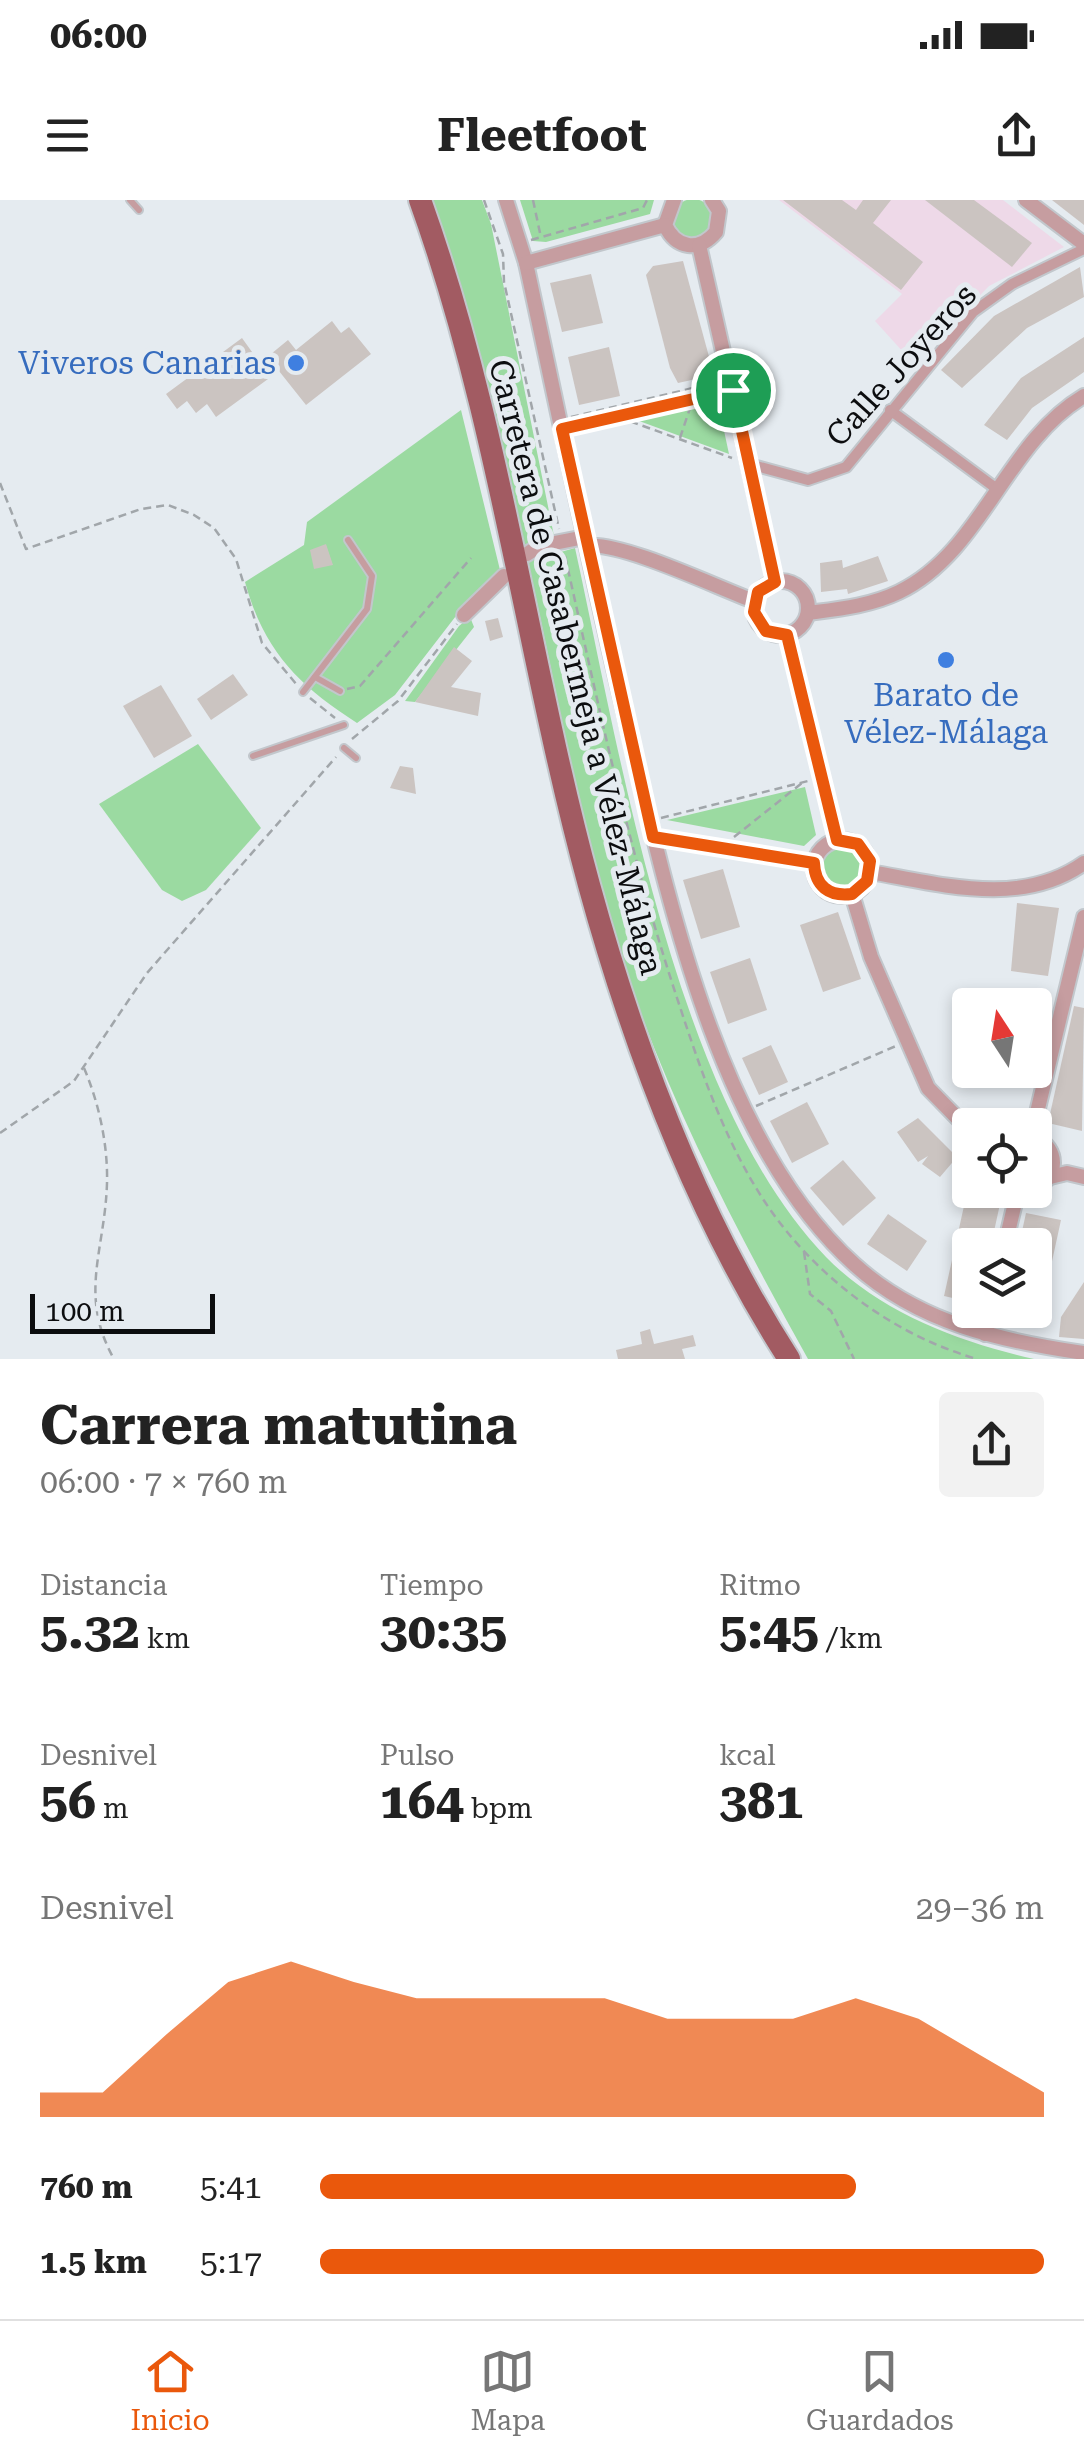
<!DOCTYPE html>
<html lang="es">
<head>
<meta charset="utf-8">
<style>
	:root { --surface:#fff; --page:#f2f2f2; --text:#222; --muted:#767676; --line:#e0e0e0; --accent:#ea580c }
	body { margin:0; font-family:"Roboto Serif",serif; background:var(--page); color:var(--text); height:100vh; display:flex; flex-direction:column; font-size:38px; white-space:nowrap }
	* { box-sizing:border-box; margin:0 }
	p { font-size:32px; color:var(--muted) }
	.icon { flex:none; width:55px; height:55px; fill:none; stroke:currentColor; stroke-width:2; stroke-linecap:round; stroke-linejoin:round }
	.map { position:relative; height:1159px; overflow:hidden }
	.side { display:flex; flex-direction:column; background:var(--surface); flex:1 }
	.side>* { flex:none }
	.needle { width:65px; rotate:348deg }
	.tools { position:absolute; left:952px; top:788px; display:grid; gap:20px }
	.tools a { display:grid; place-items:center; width:100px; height:100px; border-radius:10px; background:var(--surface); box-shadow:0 5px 15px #0003; font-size:50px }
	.scale { position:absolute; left:30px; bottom:25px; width:185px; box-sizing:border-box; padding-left:10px; border:5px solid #0c0d0f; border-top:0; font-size:28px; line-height:35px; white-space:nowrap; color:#0c0d0f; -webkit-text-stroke:8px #e5ebf0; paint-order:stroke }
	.pin { position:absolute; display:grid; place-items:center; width:85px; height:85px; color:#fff; margin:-42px; border:5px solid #fff; border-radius:50%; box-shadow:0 2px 10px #0007 }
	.round { display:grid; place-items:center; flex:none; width:105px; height:105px; border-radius:10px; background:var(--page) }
	.overview { display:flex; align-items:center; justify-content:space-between; height:170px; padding:0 40px }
	h1 { font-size:55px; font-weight:700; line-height:75px }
	.figures { display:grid; grid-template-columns:repeat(3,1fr); gap:15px; height:170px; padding:10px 40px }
	.figures div { display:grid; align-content:center }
	.figures b { font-size:50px; font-weight:700 }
	.figures small { font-size:28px; font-weight:400 }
	.figures p { font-size:28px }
	.chart { height:280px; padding:20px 40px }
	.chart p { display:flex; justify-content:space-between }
	.chart svg { width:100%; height:180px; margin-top:10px; fill:var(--accent); opacity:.7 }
	ul { padding:0 40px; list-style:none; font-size:32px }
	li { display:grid; grid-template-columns:160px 120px 1fr; align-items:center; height:75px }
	li i { height:25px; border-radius:12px; background:var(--accent) }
	.status { display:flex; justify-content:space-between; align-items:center; height:70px; padding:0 50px; background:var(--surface); direction:ltr }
	.status svg { height:28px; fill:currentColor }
	header { display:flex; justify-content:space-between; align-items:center; height:130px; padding:0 40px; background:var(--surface); font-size:45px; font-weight:700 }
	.menu { display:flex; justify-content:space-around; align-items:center; height:140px; border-top:2px solid var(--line); background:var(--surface); font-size:28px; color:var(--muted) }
	.menu a { display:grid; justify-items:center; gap:5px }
	.menu .on { color:var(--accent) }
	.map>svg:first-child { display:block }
	.education { fill:#eed9e8 }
	.green { fill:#9bdaa1 }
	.building { fill:#cbc4c1 }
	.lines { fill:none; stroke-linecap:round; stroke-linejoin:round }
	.service-casing { stroke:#c2c7cc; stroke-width:10 }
	.pedestrian-casing { stroke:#c2c7cc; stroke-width:14 }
	.minor-casing { stroke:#c2c7cc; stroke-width:18 }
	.primary-casing { stroke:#c2c7cc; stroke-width:26 }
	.path { stroke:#a1a6aa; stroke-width:2.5; stroke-dasharray:8 5; stroke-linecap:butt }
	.service { stroke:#c69da0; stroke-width:6 }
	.pedestrian { stroke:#c69da0; stroke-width:10 }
	.minor { stroke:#c69da0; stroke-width:14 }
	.primary { stroke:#a25b62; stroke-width:22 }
	.route-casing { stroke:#fff; stroke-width:20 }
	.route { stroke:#ea580c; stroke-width:12 }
	.shop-dot { fill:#3f7fe0; stroke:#e5ebf0; stroke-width:4 }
	.labels { text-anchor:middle; stroke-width:10; stroke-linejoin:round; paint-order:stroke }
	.shop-label { font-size:32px; fill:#366cbe; stroke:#e5ebf0; text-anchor:end }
	.street-label { font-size:32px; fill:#0c0d0f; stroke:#e5ebf0 }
</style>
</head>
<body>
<div class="status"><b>06:00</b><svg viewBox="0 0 49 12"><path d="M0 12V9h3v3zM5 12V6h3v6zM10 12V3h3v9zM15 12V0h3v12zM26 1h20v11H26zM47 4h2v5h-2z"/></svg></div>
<header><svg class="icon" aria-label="menu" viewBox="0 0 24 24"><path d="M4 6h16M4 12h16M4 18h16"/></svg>Fleetfoot<svg class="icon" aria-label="share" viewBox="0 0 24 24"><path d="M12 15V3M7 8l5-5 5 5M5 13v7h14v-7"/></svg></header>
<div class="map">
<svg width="1084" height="1159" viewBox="0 0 1084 1159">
	<rect width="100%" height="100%" fill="#e5ebf0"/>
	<polygon class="education" points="779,0 1003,0 1064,47 989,86 914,164 875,121 902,94"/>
	<g class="green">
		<circle cx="693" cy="19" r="20"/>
		<polygon points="431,0 482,0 491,24 554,336 521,346 466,111"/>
		<polygon points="520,0 654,0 650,14 546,42 533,41"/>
		<polygon points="717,198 729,254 631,218"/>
		<path d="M461,210L500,370L459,412L395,495L357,523C298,485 264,451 245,382L304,345L307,322Z"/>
		<path d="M575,348C621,557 675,901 826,1057C881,1113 959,1142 1034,1159H808C730,1019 653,872 609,716C576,600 554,479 528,361Z"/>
		<polygon points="470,417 474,427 415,502 405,501 459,426"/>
		<polygon points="198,544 261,628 206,690 182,701 162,690 99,604"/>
		<polygon points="805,587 816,635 804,646 667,620"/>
		<circle cx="843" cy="667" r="21"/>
	</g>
	<g class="building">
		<polygon points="783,0 842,0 856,10 863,0 891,0 873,23 923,62 901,90"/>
		<polygon points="925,0 974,0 1032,43 1012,67"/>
		<polygon points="1052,0 1084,0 1084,25"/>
		<polygon points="683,61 714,175 678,183 670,168 646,75 653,66"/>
		<polygon points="1080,67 1084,97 1027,128 962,188 941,170 994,116"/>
		<polygon points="591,74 603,123 562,132 550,83"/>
		<polygon points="332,121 341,133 349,127 371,154 306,205 279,171 216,217 207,204 196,213 187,201 177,209 166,194 242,138 260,163 288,140 296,150"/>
		<polygon points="1084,137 1084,172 1032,208 1007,240 984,225 1021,178"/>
		<polygon points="609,147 620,196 579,205 568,157"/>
		<polygon points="326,344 333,365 314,369 310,350"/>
		<polygon points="878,356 888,381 848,394 847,389 821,392 820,363 842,360 843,368"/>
		<polygon points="498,418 503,437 490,441 485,421"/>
		<polygon points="454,447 472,461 451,487 481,493 478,516 415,502"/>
		<polygon points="233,474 248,495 211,520 197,499"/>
		<polygon points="161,485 192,536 154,558 123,506"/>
		<polygon points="400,566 413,568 416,594 390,588"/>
		<polygon points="723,669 740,727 701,739 683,680"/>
		<polygon points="1017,703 1059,708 1048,776 1011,771"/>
		<polygon points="838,712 861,779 823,792 800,725"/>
		<polygon points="750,758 767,810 728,824 710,772"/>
		<polygon points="1074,806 1084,808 1082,931 1048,923"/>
		<polygon points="771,845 788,882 759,895 742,858"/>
		<polygon points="807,902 829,944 792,963 770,921"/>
		<polygon points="918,918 957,957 940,977 922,964 928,956 918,962 897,932"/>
		<polygon points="843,960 876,998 843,1026 810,988"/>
		<polygon points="966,997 1000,1004 991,1045 970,1045 970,1102 944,1096"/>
		<polygon points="1026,1013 1061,1020 1039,1121 1035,1121 1035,1045 1019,1045"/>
		<polygon points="888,1014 927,1041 907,1071 867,1044"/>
		<polygon points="1084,1082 1084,1139 1059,1137 1061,1117"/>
		<polygon points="650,1129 654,1144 693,1135 696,1146 682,1149 685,1159 618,1159 616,1150 642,1144 640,1132"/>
	</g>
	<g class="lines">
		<defs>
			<g id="service">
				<polyline points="130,0 139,10"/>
				<polyline points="315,477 340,491"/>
				<polyline points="303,492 367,409 372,376 348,340"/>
				<polyline points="344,548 356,558"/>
				<polyline points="253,556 344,525"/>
			</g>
			<g id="pedestrian">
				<polyline points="890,210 997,289"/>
				<polyline points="749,264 808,280 846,267 973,112 1012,84 1084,49"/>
			</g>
			<g id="minor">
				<path d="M506,0L526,63C558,211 588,360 623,507C665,685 715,939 855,1065C919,1123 1001,1141 1084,1153"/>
				<path d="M674,0L665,25C676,49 699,52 716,32L719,11L712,0"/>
				<polyline points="1026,0 1084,44"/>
				<polyline points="699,45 775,382"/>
				<polyline points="526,63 665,25"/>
				<path d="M587,346C621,341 718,388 754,401"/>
				<polyline points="527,354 539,346 585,337"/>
				<circle cx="781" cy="408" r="27"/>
				<path d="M808,413C839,409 870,406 899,392C982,352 1005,243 1084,196"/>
				<polyline points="464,415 504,376"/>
				<polyline points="787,435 837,640"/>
				<polyline points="653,637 814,663"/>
				<circle cx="842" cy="668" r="28"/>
				<path d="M870,672C940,684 1021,708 1084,663"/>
				<polyline points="852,694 871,757 928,888 970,931"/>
				<polyline points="1034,925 1084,717"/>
				<path d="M1035,937C1059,949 1059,976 1035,989"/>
				<polyline points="1050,977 1067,973 1084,977"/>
				<polyline points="1005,1045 1018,990"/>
				<polyline points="985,1134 991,1110"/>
			</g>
			<path id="primary" d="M420,0C500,222 527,458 589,685C634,849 697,1016 789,1159"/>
		</defs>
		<use href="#service" class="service-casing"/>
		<use href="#pedestrian" class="pedestrian-casing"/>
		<use href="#minor" class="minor-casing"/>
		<use href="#primary" class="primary-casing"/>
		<g class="path">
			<polyline points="484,0 503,54 504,82 559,329"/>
			<polyline points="533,0 540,33"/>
			<polyline points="531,40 643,8 647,0"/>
			<polyline points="571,217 714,183"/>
			<polyline points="618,217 732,258"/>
			<polyline points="573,226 721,193"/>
			<polyline points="680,238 693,199"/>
			<polyline points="0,283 26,349 141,309 168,305 194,315 214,328 236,359 262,443 297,485"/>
			<path d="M565,356C599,507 630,657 679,804C701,871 724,939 763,999C812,1074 890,1134 977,1159"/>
			<polyline points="347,489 360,486 471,358"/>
			<polyline points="310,498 335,518"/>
			<polyline points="352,539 398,501 457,424"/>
			<polyline points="661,618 808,581"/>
			<polyline points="734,637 802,583"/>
			<path d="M84,868C99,903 108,945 107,983C105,1051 78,1095 114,1159"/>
			<polyline points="756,906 896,846"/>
			<polyline points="0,933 74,881 147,773 336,557"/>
			<polyline points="804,1052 810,1094 831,1111 854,1159"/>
		</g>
		<use href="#service" class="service"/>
		<use href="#pedestrian" class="pedestrian"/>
		<use href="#minor" class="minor"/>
		<use href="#primary" class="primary"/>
	</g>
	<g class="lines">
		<defs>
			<path id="route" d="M733,190L775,382L758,392L754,412L766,431L787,435L837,640L858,644L870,661L867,681L852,694C829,697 815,686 814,663L653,637L562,229Z"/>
		</defs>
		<use href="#route" class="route-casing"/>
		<use href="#route" class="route"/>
	</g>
	<g class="shop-dot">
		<circle cx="296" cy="163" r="10"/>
		<circle cx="946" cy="460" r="10"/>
	</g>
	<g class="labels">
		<g class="shop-label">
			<text x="276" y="174">Viveros Canarias</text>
			<text x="946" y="506" text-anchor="middle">Barato de<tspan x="946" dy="37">Vélez-Málaga</tspan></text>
		</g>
		<g class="street-label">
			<text transform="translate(901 165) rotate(-48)" y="11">Calle Joyeros</text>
			<text transform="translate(576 467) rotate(76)" y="11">Carretera de Casabermeja a Vélez-Málaga</text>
		</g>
	</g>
</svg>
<div class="tools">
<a><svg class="needle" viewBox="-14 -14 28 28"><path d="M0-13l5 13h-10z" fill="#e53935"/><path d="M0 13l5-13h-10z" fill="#767676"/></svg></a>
<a><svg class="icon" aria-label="locate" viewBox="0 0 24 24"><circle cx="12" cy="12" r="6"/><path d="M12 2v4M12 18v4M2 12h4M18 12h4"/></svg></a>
<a><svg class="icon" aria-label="layers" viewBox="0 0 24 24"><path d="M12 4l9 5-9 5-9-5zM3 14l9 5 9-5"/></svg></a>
</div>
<div class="scale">100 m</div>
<div class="pin" style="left:733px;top:190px;background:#1e9e55"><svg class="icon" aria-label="arrive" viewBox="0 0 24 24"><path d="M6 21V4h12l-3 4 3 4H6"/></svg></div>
</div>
<section class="side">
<div class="overview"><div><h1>Carrera matutina</h1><p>06:00 · 7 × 760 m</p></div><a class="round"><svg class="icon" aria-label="share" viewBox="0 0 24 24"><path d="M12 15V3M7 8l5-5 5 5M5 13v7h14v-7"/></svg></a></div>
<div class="figures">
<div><p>Distancia</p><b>5.32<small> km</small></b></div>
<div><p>Tiempo</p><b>30:35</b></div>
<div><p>Ritmo</p><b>5:45<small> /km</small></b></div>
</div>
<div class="figures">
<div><p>Desnivel</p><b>56<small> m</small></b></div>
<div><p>Pulso</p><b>164<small> bpm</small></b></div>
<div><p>kcal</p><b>381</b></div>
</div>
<div class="chart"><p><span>Desnivel</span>29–36 m</p>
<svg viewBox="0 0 160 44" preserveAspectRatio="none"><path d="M0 44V38L10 38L20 24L30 11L40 6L50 11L60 15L70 15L80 15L90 15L100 20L110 20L120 20L130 15L140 20L150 29L160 38V44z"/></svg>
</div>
<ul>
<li><b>760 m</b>5:41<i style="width:74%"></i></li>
<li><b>1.5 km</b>5:17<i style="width:100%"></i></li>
</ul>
</section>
<nav class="menu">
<a class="on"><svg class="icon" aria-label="home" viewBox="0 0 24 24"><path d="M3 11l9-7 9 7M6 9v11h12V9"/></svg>Inicio</a>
<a><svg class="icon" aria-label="map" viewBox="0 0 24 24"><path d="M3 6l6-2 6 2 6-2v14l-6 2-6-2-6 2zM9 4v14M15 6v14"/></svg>Mapa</a>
<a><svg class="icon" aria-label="saved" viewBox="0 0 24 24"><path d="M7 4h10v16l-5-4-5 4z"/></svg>Guardados</a>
</nav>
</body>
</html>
